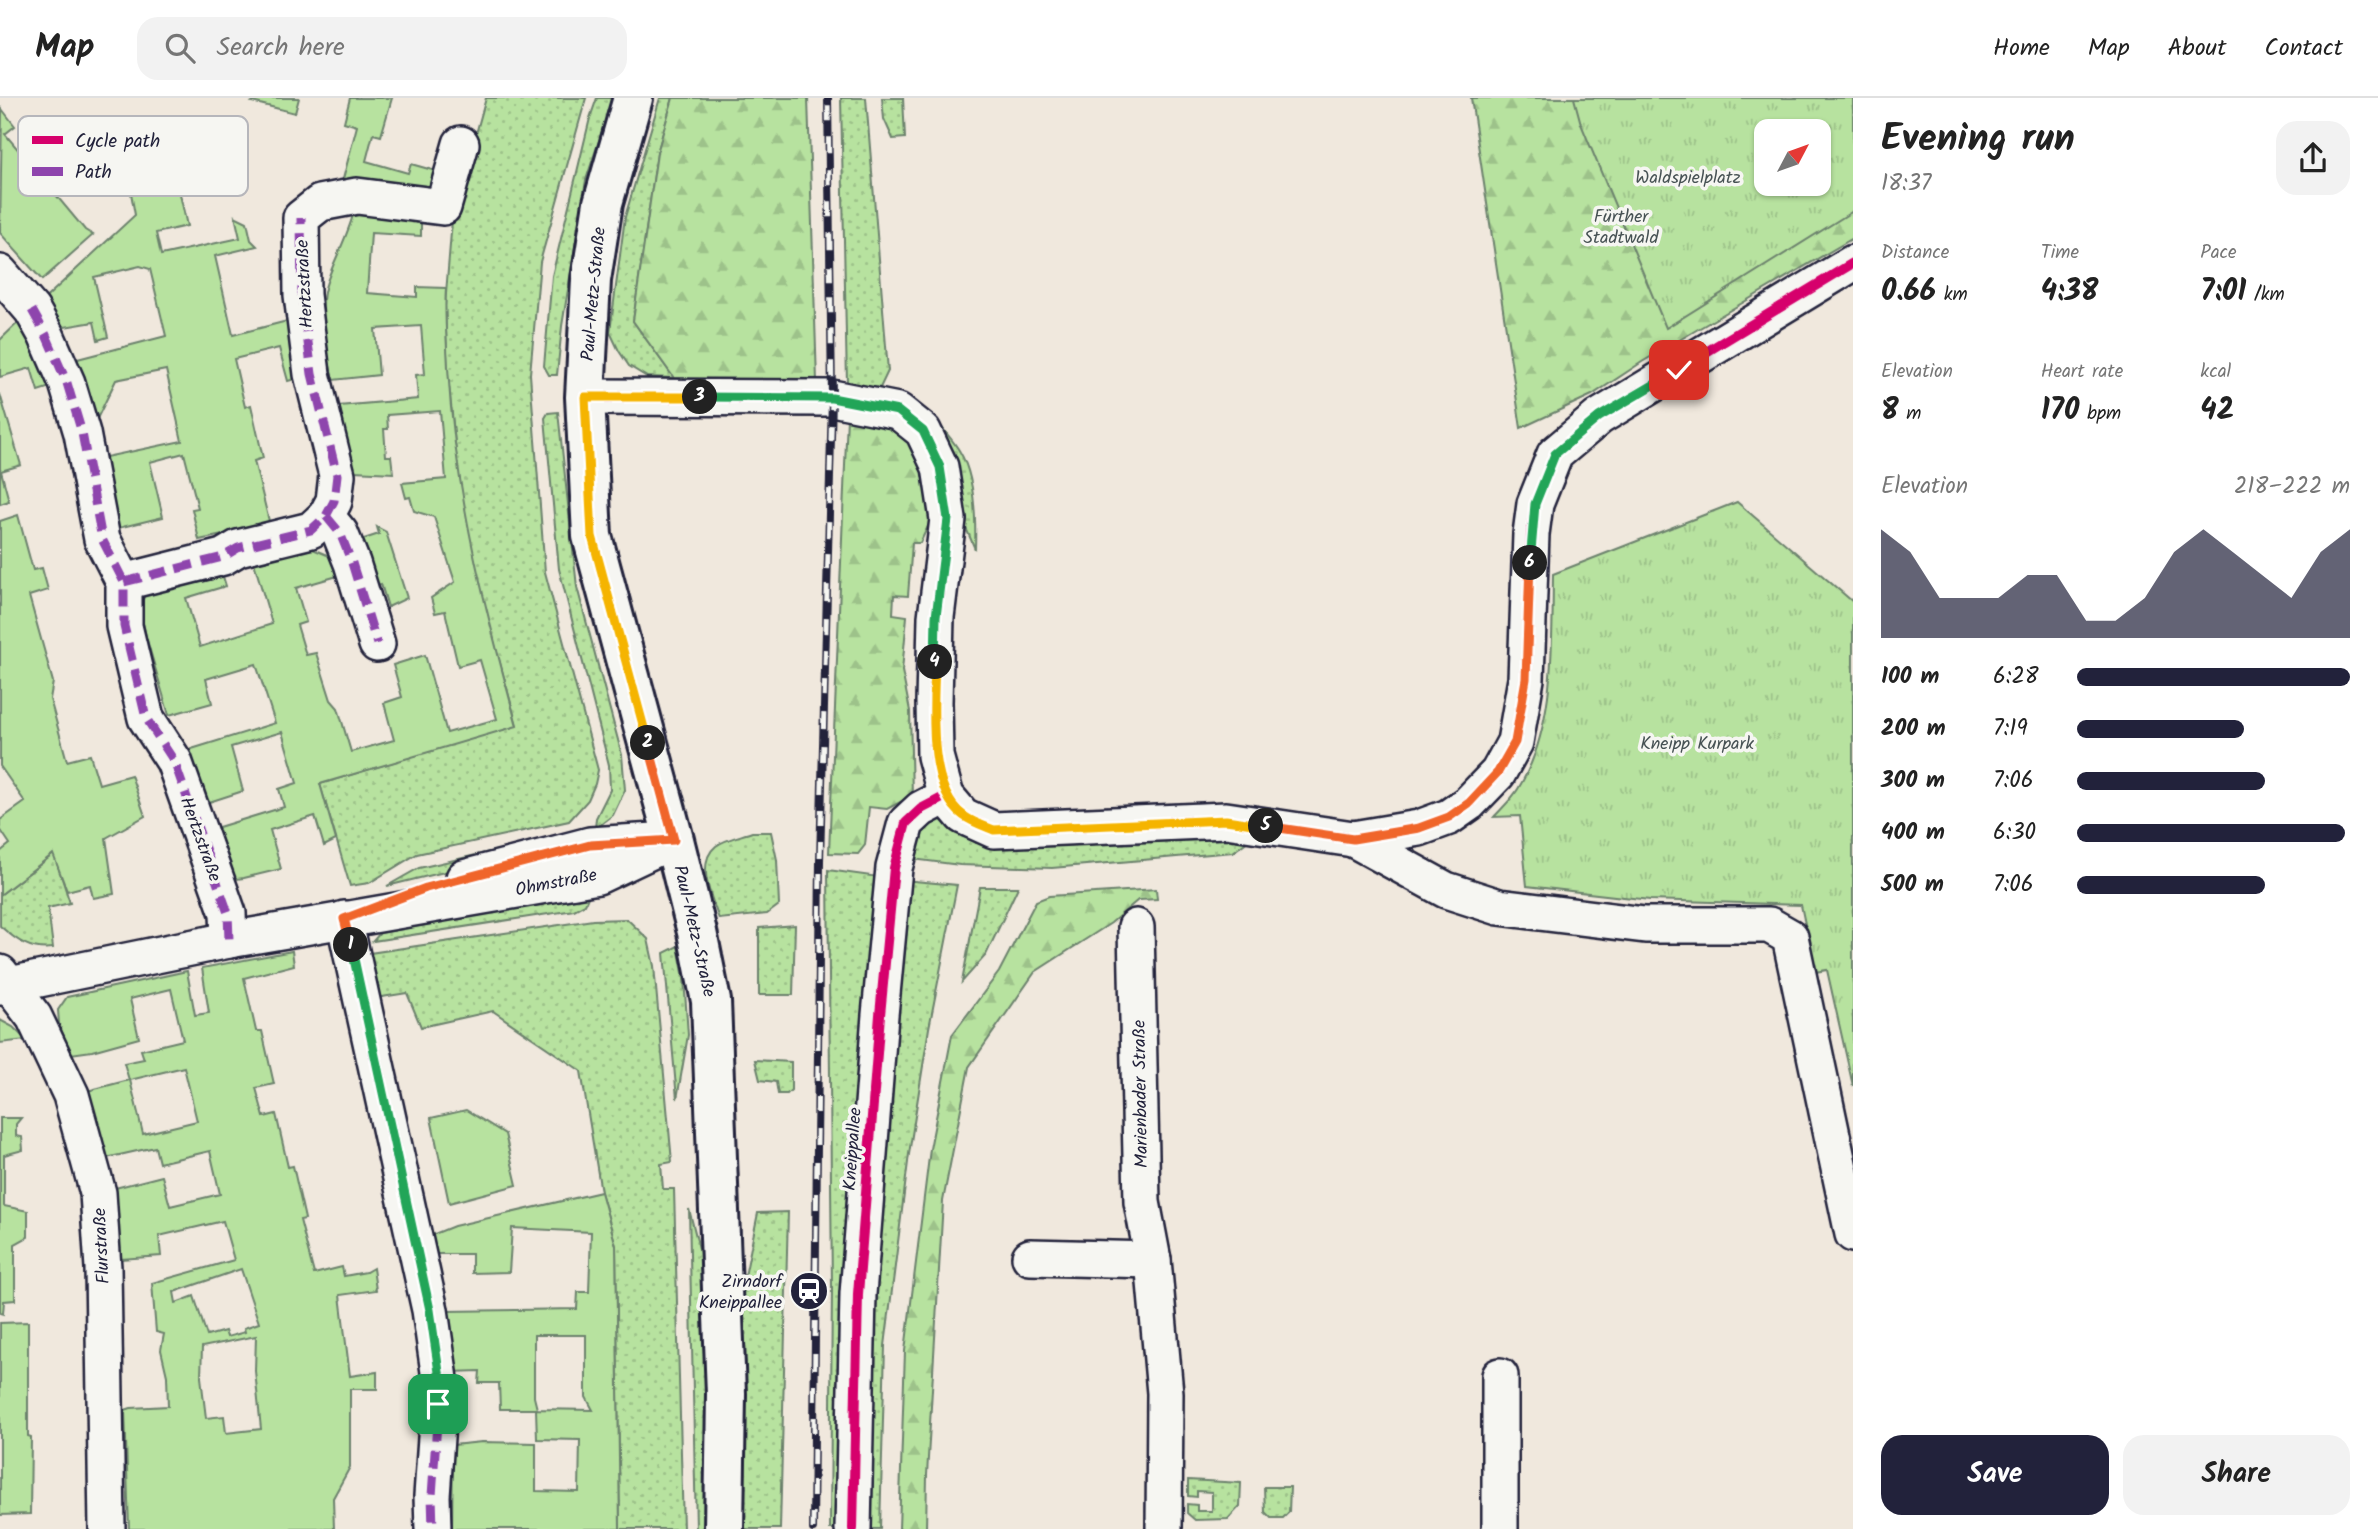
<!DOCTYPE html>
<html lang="en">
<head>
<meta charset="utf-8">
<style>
	:root { --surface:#fff; --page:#f2f2f2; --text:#222; --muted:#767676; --line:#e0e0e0; --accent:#22223b }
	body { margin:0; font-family:Kalam,sans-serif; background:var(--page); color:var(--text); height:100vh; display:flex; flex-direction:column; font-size:26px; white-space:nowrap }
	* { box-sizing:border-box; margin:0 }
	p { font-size:23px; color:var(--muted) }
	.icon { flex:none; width:38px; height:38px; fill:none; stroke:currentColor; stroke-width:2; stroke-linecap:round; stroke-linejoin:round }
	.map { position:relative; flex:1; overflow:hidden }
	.details { display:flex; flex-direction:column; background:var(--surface); width:525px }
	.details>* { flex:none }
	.needle { width:46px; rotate:49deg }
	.buttons { position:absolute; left:1754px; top:21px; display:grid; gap:14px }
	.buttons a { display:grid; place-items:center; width:77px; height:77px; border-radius:14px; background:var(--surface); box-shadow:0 2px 5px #0004; font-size:35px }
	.pin { position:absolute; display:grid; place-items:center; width:60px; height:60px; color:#fff; margin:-30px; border-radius:14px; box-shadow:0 4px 10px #0006 }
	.km { position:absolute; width:35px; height:35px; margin:-18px; border-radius:50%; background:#222; color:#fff; font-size:19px; line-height:35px; text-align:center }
	.round { display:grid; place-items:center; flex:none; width:74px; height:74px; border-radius:21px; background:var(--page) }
	.headline { display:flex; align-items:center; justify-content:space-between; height:119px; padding:0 28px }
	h1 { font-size:38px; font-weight:600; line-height:52px }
	.figures { display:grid; grid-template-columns:repeat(3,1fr); gap:10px; height:119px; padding:7px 28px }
	.figures div { display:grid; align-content:center }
	.figures b { font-size:30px; font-weight:600 }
	.figures small { font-size:19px; font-weight:400 }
	.figures p { font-size:19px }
	.chart { height:196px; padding:14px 28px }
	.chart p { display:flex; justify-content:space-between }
	.chart svg { width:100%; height:126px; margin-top:7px; fill:var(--accent); opacity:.7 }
	.action { display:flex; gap:14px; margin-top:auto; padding:14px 28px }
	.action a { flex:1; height:80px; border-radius:21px; background:var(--accent); color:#fff; font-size:28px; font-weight:600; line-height:80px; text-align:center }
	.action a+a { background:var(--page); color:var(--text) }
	ul { padding:0 28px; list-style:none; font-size:23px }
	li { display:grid; grid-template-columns:112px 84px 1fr; align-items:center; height:52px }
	li i { height:18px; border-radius:9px; background:var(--accent) }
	header { display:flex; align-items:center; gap:42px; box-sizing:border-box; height:98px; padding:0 35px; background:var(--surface); border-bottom:2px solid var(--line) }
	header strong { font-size:33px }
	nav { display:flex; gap:38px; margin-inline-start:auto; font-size:24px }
	.search { width:490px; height:63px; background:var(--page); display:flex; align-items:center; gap:18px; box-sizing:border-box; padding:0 24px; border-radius:21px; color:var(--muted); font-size:26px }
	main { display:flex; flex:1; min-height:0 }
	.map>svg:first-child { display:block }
	.grass { fill:url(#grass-dots); stroke:#6c826d; stroke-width:2 }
	.forest { fill:url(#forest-firs); stroke:#6c826d; stroke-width:2; fill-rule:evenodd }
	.park { fill:url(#park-tufts); stroke:#6c826d; stroke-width:2; fill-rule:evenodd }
	.garden { fill:#b7e29f; stroke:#6c826d; stroke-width:2; fill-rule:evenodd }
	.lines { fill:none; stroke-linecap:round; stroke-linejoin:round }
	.minor-casing { stroke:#22223b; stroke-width:40 }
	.tertiary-casing { stroke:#22223b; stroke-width:44 }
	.minor { stroke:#f6f6f2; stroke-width:35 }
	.tertiary { stroke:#f6f6f2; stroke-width:38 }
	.rail-casing { stroke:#22223b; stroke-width:8 }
	.rail { stroke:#f6f6f2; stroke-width:5; stroke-dasharray:16; stroke-linecap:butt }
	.quiet { stroke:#8e44ad; stroke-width:9; stroke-dasharray:18 9; stroke-linecap:butt }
	.cycleway-casing { stroke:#f6f6f2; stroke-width:15 }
	.cycleway { stroke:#d6006c; stroke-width:10 }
	.split-1-casing { stroke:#fff; stroke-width:14 }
	.split-2-casing { stroke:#fff; stroke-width:14 }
	.split-3-casing { stroke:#fff; stroke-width:14 }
	.split-4-casing { stroke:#fff; stroke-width:14 }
	.split-5-casing { stroke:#fff; stroke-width:14 }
	.split-6-casing { stroke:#fff; stroke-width:14 }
	.split-7-casing { stroke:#fff; stroke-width:14 }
	.split-1 { stroke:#22a559; stroke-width:9 }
	.split-2 { stroke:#f0652b; stroke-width:9 }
	.split-3 { stroke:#f5b400; stroke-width:9 }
	.split-4 { stroke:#22a559; stroke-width:9 }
	.split-5 { stroke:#f5b400; stroke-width:9 }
	.split-6 { stroke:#f0652b; stroke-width:9 }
	.split-7 { stroke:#22a559; stroke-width:9 }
	.labels { text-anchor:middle; stroke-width:7; stroke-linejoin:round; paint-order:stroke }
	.park-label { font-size:18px; fill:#475254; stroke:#f6f6f2 }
	.street-label { font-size:18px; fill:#22223b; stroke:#f6f6f2 }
	.poi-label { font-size:18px; fill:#22223b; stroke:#f6f6f2; text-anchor:end }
	.key { fill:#f6f6f2; stroke:#b6b6bb; stroke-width:2 }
	.key-label { font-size:19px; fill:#22223b }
</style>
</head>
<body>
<header>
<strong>Map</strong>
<div class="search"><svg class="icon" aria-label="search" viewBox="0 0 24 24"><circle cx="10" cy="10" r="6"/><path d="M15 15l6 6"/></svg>Search here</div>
<nav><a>Home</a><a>Map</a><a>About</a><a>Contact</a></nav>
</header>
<main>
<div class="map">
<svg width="1853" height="1431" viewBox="0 0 1853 1431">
	<defs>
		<pattern id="grass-dots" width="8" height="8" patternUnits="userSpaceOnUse" patternTransform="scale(1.75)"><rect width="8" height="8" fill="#b7e29f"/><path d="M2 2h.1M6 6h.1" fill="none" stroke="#9dc28a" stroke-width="1.8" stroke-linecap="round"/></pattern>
		<pattern id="forest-firs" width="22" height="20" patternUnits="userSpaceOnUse" patternTransform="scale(1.75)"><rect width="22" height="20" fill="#b7e29f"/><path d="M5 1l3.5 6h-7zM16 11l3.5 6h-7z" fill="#9dc28a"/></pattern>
		<pattern id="park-tufts" width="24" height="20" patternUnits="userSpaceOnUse" patternTransform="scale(1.75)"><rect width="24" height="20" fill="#b7e29f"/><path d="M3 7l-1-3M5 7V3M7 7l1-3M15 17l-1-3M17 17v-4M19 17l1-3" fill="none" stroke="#9dc28a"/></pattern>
	</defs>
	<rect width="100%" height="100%" fill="#f0e8dd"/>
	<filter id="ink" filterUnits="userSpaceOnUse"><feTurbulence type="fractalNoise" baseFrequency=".0143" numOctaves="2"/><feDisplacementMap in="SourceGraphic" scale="14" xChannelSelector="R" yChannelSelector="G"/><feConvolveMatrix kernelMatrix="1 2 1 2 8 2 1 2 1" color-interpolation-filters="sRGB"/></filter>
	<g filter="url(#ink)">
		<g class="grass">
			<polygon points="486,0 586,0 540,164 530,276 545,474 598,672 595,686 588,702 569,723 417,756 369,785 350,788 320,686 517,627 483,503 460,392 448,278 445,208 452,122"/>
			<polygon points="597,0 613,0 586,82 562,228 557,277 549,277 544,268 552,178 590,20"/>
			<polygon points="660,0 673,0 657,55 633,223 674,280 647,279 629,268 619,253 610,234 625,119"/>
			<polygon points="841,0 866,0 888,273 880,290 847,285"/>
			<polygon points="882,0 903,0 905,40 893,41 884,21"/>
			<polygon points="558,314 577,489 622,657 625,692 613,717 595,731 596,720 610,692 609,667 559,471 545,320 548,315"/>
			<path d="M937,323C944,333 954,343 960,354C975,379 976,422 975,451L963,423Z"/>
			<polygon points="947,717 976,745 1042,746 1216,735 1248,743 1233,754 1052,770 960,767 904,760 916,728"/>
			<path d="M752,734H771L777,762L779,807L767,816L719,821C712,801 695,765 716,748C725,741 741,738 752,734Z"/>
			<polygon points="573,735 579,741 387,788 419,770"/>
			<path d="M54,756L70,805L48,810L53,850C30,853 16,842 0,828V797Z"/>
			<polygon points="828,772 886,780 846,1431 830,1431 832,1190"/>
			<polygon points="903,782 957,787 929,930 909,1056 885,1248 880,1431 860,1431 865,1196"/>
			<polygon points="980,789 1018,789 986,857 962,884"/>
			<polygon points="589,797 585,806 574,812 373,843 380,835"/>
			<polygon points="627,821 648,841 654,868 672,1064 661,1066 663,1091 674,1091 683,1431 620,1431 616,1148 601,1094 581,973 493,913 421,929 407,895 375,900 367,865 370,855 593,822"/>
			<polygon points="795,827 793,897 759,897 759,830"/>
			<polygon points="678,848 684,880 688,937 677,1001 664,855"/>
			<polygon points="755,962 791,964 791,992 787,996 778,996 776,984 760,982"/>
			<polygon points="689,1111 709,1190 710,1431 696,1431"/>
			<polygon points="788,1114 780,1431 745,1431 743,1188 758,1115"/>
			<polygon points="1188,1382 1241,1385 1240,1408 1228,1421 1195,1422 1187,1415 1187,1406 1197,1407 1197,1413 1212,1413 1212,1394 1197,1393 1197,1399 1188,1398"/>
			<polygon points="1264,1389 1290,1389 1289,1414 1283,1420 1271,1420 1265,1414"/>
		</g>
		<g class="forest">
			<polygon points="673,0 808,0 817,284 674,280 633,223 657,55"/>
			<path d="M1471,0H1853V140L1642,264L1592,297L1521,330ZM1766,33H1818V86H1766Z"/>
			<polygon points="847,319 871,323 900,335 921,356 931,422 920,445 912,445 908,498 894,497 893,516 907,518 902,573 910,613 912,698 887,711 869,709 865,747 858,756 829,755"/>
			<polygon points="1156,791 1157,801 1138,802 1111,825 1035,874 969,969 943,1103 927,1377 926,1431 899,1431 905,1253 930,1051 952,937 999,874 1036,803 1049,798"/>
		</g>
		<g class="park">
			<path d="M1574,0H1853V113L1666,230L1581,26ZM1818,33V86H1766V33Z"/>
			<path d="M1737,404L1853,504V988L1827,872L1815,874L1801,807L1650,802L1527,788L1520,718L1494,719C1502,710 1512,701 1518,691C1556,630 1552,544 1553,476Z"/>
		</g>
		<g class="garden">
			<polygon points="258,0 299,0 295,15 252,4"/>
			<polygon points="350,0 392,0 381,38 373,36 366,63 408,75 411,66 443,75 440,88 421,95 343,81 357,28 344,24"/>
			<polygon points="2,11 15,28 5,36 85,132 93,137 42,182 0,135"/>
			<polygon points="197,43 234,53 232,61 200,68 203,81 178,87 187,128 156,135 161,157 240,140 235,118 247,124 251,142 257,148 215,158 233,237 295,221 302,279 288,283 279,250 234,261 245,309 251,307 263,360 254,363 270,427 199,442 192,411 198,410 184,355 150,364 163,419 110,432 96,361 182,343 166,272 116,282 91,333 66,264 166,238 150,171 140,168 94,179 108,239 98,242 94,224 53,231 38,207 135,117 131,95 155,69"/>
			<path d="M355,109L421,117V138L371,135L367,195L417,199V189L446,190C444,217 447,243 448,270C455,395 484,507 517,628L320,686L336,742L324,748L315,718L270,732L281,771L244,780L228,782L209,732L284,709L279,691L297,685L282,634L231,649L243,693L200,707L182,654L275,625L256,566L206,581L212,605L169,617L146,539L140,510L147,491L220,469L226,488L186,500L200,549L272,526L253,461L308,449L344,464L348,475L296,490L306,524L297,527L306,557L316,555L331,602L338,610L351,654L394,642L384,605L402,599L393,567L425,557L447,635L497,621L480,562L458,568L445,513L435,515L431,500L455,484L434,419L414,413L410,399L406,400L402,385L446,381L440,313L387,317L388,331H384L386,358H391L393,375L354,373L339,308L418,301L416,277L425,276L421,228L375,231L379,277L333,282C328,261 319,210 325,190C333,162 349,138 355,109Z"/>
			<polygon points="26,217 60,286 38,293 31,270 0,279 0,242"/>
			<polygon points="0,296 21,367 1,373 9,403 0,406"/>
			<polygon points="18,417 33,472 42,470 48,492 29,498 53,584 50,601 67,663 90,657 99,686 131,677 145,718 106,740 114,796 93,800 90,787 67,793 53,756 0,797 0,754 10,746 0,731 0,722 25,704 0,668 0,423"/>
			<polygon points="377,429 386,434 407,500 388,509 381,486 369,489 355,444 379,436"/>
			<path d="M292,853L294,867L244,880L256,933H262L274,986L256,990L264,1019L276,1016L288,1069L293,1068L305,1121L300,1122L314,1176L342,1169L344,1178L366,1174L373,1170L376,1192L340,1197L350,1278L377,1274V1291H350V1369L333,1400L334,1431H129L125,1312L131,1310L168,1308L167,1278L161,1252L164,1236L156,1234L152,1185L234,1162L223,1123L159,1138L161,1158L121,1161L115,1090L162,1078L170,1108L220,1096L210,1053L159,1065L155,1049L106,1060L87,993L129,982L124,965L144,961L141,952L183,942L171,891L130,901L139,940L92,953L71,956L59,926L58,912L67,899L187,873L195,917L209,915L202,870ZM184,969L197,1023L143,1036L130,982ZM241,1171L259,1225L244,1230L245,1234L227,1239L225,1233L207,1238L194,1198L176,1205L174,1194ZM256,1238L255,1273L261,1331L226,1335L224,1318L206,1320L201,1279L202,1249Z"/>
			<polygon points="0,922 13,929 26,942 0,945"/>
			<polygon points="466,1012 505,1036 517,1087 449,1105 431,1020"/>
			<polygon points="0,1020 21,1020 16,1026 16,1038 22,1039 23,1052 4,1057 4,1108 28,1113 28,1139 15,1146 15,1202 4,1203 3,1216 0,1215"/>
			<path d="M601,1094L616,1148L620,1431H452L453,1347L482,1344L536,1345V1393L579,1394L580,1342L537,1341L536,1311H500L499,1285H479L480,1273L450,1274L445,1213L577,1211L578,1194H589L591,1134L512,1130L509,1174L472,1175V1156H433L429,1138L454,1128ZM534,1237H586V1299L593,1312L537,1311L534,1299Z"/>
			<polygon points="28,1224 28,1338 31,1339 30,1416 0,1417 0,1225"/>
		</g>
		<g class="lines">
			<defs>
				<g id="minor">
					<polyline points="0,175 32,212 46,237 67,285 82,335 102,441 124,484 124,528 146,620 174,663 228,815 229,842"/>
					<polyline points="585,299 832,300 898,313 923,333 940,369 948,421 936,519 934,604 935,658 946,698 963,718 994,732 1226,722 1353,741 1419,730 1449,719 1469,705 1498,675 1515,644 1526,581 1531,436 1535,406 1555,356 1599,319 1853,165"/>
					<polyline points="326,418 340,435 352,465 377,546"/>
					<polyline points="124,484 223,459 238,450 311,432 326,418 334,403 337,377 312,276 302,197 301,120 320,105 357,98 443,109 461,46"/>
					<polyline points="1353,741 1446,792 1499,809 1645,827 1769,827 1790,839 1853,1136"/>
					<polyline points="464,780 590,747 655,743"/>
					<polyline points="344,821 430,1212 440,1281 432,1398 433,1431"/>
					<polyline points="1136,829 1142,1104 1153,1162 1165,1295 1164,1431"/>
					<polyline points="0,875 34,919 71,997 98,1095 103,1170 107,1431"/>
					<polyline points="0,889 229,842 598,778 674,742"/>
					<polyline points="1030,1159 1153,1162"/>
					<polyline points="853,1431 858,1196 880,917 894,770 906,725 921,711 946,698"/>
					<polyline points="1500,1431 1500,1278"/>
				</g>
				<polyline id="tertiary" points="633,0 603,105 591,182 585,299 592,438 674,742 697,834 711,903 726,1296 724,1431"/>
			</defs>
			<use href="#minor" class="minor-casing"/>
			<use href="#tertiary" class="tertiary-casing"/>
			<use href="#minor" class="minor"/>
			<use href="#tertiary" class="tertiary"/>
			<defs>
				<polyline id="rail" points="813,1431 820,763 832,300 828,0"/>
			</defs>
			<use href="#rail" class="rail-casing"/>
			<use href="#rail" class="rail"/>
			<g class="quiet">
				<polyline points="32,212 46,237 67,285 82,335 102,441 124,484 124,528 146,620 174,663 228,815 229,842"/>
				<polyline points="326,418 340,435 352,465 377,546"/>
				<polyline points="124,484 223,459 238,450 311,432 326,418 334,403 337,377 312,276 302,197 301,120"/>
				<polyline points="344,821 430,1212 440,1281 432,1398 433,1431"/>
			</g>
			<defs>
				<g id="cycleway">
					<polyline points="585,299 832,300 898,313 923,333 940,369 948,421 936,519 934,604 935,658 946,698 963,718 994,732 1226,722 1353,741 1419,730 1449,719 1469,705 1498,675 1515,644 1526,581 1531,436 1535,406 1555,356 1599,319 1853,165"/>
					<polyline points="853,1431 858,1196 880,917 894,770 906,725 921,711 946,698"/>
				</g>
			</defs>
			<use href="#cycleway" class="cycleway-casing"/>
			<use href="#cycleway" class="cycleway"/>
		</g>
	</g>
	<g class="lines" filter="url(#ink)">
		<defs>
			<polyline id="split-1" points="351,847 430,1212 440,1281 438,1306"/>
			<polyline id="split-2" points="351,847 344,821 426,790 590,747 674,742 648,645"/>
			<polyline id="split-3" points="648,645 592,438 585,299 700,299"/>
			<polyline id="split-4" points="700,299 832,300 898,313 923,333 940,369 948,421 936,519 935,564"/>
			<path id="split-5" d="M935,564C934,605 926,692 964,718C972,724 984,728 994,732L1226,722L1266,728"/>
			<polyline id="split-6" points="1266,728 1353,741 1419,730 1449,719 1469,705 1498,674 1515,644 1526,581 1530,465"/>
			<polyline id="split-7" points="1530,465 1535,406 1555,356 1599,319 1679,272"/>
		</defs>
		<use href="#split-1" class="split-1-casing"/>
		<use href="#split-2" class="split-2-casing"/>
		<use href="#split-3" class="split-3-casing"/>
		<use href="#split-4" class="split-4-casing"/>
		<use href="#split-5" class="split-5-casing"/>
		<use href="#split-6" class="split-6-casing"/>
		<use href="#split-7" class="split-7-casing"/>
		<use href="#split-1" class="split-1"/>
		<use href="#split-2" class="split-2"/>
		<use href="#split-3" class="split-3"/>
		<use href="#split-4" class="split-4"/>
		<use href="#split-5" class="split-5"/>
		<use href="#split-6" class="split-6"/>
		<use href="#split-7" class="split-7"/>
	</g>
	<defs>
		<symbol id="station-disc" viewBox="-11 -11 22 22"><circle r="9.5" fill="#22223b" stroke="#f6f6f2"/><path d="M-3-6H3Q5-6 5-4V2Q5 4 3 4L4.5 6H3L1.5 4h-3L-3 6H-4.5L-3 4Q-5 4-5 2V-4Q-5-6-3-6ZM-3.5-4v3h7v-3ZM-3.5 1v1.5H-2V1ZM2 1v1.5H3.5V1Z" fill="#fff"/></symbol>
	</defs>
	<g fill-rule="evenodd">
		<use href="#station-disc" x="787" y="1171" width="44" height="44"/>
	</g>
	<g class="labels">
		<g class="park-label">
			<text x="1688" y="85">Waldspielplatz</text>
			<text x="1621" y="124">Fürther<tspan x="1621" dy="21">Stadtwald</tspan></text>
			<text x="1697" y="651">Kneipp Kurpark</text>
		</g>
		<g class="street-label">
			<text transform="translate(304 186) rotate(-93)" y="6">Hertzstraße</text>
			<text transform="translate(593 196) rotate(-85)" y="6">Paul-Metz-Straße</text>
			<text transform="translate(201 741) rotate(70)" y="6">Hertzstraße</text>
			<text transform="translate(556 784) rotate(-11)" y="6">Ohmstraße</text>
			<text transform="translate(695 833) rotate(77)" y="6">Paul-Metz-Straße</text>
			<text transform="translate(1140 996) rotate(-91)" y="6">Marienbader Straße</text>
			<text transform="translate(852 1051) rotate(-86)" y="6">Kneippallee</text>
			<text transform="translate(101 1148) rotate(-93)" y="6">Flurstraße</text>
		</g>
		<g class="poi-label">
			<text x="782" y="1189">Zirndorf<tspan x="782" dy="21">Kneippallee</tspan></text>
		</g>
	</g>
	<rect x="18" y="18" width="230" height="80" rx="10" class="key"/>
	<rect x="32" y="38" width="31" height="8" fill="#d6006c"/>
	<rect x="32" y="69" width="31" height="9" fill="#8e44ad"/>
	<g class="key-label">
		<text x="75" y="49">Cycle path</text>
		<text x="75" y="80">Path</text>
	</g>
</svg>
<div class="buttons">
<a><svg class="needle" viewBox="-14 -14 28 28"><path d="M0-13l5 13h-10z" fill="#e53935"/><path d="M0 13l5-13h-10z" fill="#767676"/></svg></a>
</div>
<div class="pin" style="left:438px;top:1306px;background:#1e9e55"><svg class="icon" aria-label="arrive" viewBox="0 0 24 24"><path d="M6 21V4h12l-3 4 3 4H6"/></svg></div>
<div class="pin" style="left:1679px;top:272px;background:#d93025"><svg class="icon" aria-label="check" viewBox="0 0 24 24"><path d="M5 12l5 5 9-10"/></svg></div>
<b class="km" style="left:351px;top:847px">1</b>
<b class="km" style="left:648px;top:645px">2</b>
<b class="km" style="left:700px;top:299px">3</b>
<b class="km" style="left:935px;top:564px">4</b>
<b class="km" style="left:1266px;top:728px">5</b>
<b class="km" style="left:1530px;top:465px">6</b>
</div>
<section class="details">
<div class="headline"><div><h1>Evening run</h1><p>18:37</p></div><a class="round"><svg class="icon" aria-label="share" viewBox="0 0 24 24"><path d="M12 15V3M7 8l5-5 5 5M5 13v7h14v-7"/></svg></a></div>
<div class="figures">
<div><p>Distance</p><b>0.66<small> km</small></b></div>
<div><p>Time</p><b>4:38</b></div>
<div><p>Pace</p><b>7:01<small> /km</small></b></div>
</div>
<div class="figures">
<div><p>Elevation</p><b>8<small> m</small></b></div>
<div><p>Heart rate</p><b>170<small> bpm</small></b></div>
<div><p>kcal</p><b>42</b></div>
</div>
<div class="chart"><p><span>Elevation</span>218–222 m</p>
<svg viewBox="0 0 160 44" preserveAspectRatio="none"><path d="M0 44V6L10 14L20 30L30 30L40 30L50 22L60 22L70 38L80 38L90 30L100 14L110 6L120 14L130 22L140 30L150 14L160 6V44z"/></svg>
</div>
<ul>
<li><b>100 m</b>6:28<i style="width:100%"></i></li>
<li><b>200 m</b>7:19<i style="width:61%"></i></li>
<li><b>300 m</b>7:06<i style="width:69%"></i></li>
<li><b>400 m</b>6:30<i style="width:98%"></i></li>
<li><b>500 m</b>7:06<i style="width:69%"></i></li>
</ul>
<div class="action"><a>Save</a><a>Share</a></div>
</section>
</main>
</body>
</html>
